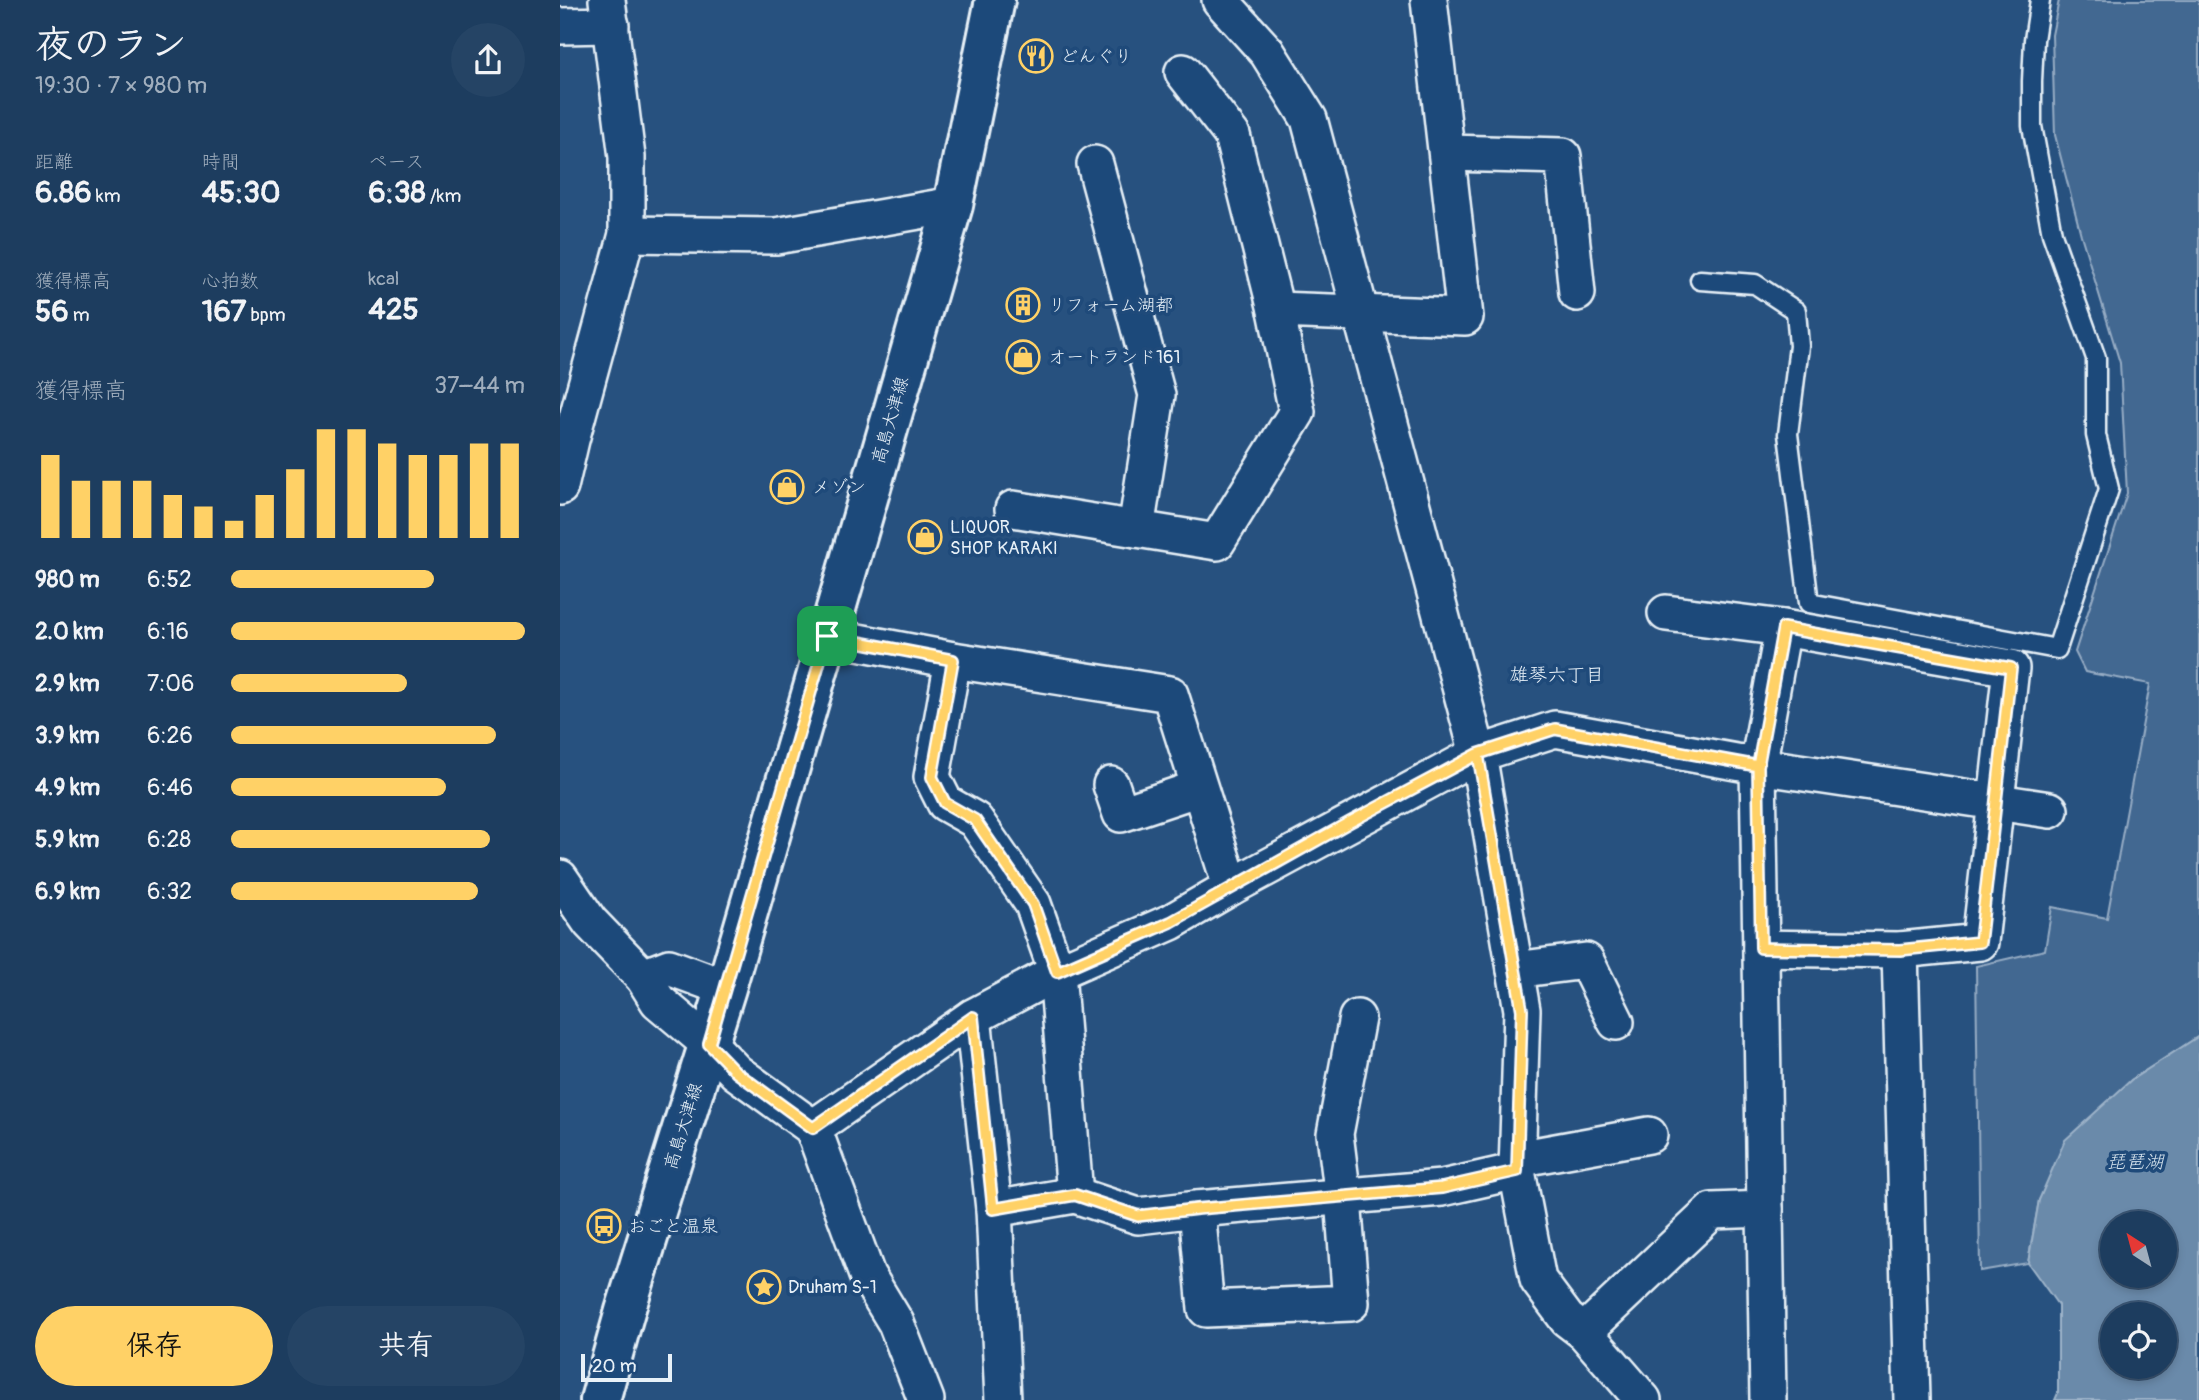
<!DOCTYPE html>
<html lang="ja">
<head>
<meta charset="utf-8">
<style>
	:root { --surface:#1d3d5f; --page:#254465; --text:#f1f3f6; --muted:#a0aebd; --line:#3b5674; --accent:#ffd166 }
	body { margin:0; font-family:Pangolin,"Klee One",sans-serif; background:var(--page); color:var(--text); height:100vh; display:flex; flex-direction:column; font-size:26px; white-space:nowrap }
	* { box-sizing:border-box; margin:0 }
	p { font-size:23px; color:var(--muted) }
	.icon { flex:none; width:38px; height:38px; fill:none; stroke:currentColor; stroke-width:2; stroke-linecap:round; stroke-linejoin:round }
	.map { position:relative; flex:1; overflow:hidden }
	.details { display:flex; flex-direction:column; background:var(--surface); width:560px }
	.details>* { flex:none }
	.needle { width:46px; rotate:324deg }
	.fabs { position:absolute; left:1540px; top:1211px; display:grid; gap:14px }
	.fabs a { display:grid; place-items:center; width:77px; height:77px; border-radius:50%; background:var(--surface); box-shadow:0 4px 10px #0003,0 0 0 2px var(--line); font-size:35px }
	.scale { position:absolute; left:21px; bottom:18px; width:91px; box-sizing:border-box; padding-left:7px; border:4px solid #e8f1f8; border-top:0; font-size:19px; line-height:24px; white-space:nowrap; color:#e8f1f8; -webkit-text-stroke:5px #1f4a7a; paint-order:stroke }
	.pin { position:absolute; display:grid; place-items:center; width:60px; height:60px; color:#fff; margin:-30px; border-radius:14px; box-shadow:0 4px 10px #0006 }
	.round { display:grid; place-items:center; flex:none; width:74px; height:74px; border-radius:37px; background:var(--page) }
	.overview { display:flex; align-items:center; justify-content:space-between; height:119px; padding:0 35px }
	h1 { font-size:38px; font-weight:700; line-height:52px }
	.stats { display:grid; grid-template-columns:repeat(3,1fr); gap:10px; height:119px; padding:7px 35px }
	.stats div { display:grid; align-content:center }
	.stats b { font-size:30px; font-weight:700 }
	.stats small { font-size:19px; font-weight:400 }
	.stats p { font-size:19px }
	.chart { height:196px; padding:14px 35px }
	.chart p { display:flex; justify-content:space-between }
	.chart svg { width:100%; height:126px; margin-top:7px; stroke:var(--accent); stroke-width:6 }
	.cta { display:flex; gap:14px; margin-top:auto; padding:14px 35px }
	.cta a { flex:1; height:80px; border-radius:42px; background:var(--accent); color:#111; font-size:28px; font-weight:700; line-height:80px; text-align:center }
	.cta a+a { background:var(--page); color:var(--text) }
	ul { padding:0 35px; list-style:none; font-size:23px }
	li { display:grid; grid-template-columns:112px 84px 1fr; align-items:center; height:52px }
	li i { height:18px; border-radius:9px; background:var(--accent) }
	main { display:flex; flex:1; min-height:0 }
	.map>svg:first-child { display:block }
	.green { fill:#436891; stroke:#96acc4; stroke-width:2 }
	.water { fill:#6b8aaa; stroke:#9db3c9; stroke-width:2; fill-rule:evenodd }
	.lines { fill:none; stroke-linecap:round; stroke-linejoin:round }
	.service-casing { stroke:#e8f1f8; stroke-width:23 }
	.minor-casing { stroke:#e8f1f8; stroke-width:40 }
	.secondary-casing { stroke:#e8f1f8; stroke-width:44 }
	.service { stroke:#1f4a7a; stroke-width:18 }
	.minor { stroke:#1f4a7a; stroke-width:35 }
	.secondary { stroke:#1f4a7a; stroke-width:38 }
	.route-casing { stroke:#fff; stroke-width:14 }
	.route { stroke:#ffd166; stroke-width:9 }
	.labels { text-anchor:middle; stroke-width:7; stroke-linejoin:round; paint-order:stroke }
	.poi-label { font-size:18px; fill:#e8f1f8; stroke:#1f4a7a; text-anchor:start }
	.street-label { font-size:18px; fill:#e8f1f8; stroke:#1f4a7a }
	.neighbourhood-label { font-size:19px; fill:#e8f1f8; stroke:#1f4a7a }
	.water-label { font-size:19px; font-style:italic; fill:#d5e2ec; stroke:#1f4a7a }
</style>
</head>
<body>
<main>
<section class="details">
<div class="overview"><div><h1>夜のラン</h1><p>19:30 · 7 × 980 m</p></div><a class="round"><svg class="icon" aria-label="share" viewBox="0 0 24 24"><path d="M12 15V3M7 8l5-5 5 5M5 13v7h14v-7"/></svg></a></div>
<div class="stats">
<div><p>距離</p><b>6.86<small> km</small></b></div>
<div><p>時間</p><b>45:30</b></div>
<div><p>ペース</p><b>6:38<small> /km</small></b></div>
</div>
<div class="stats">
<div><p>獲得標高</p><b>56<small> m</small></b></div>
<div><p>心拍数</p><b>167<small> bpm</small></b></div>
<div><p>kcal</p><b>425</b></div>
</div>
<div class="chart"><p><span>獲得標高</span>37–44 m</p>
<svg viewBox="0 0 160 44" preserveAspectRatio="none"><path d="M5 44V15M15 44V24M25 44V24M35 44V24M45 44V29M55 44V33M65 44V38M75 44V29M85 44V20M95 44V6M105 44V6M115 44V11M125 44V15M135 44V15M145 44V11M155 44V11"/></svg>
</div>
<ul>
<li><b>980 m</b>6:52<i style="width:69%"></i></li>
<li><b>2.0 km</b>6:16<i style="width:100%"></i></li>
<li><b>2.9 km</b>7:06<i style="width:60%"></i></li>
<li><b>3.9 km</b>6:26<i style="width:90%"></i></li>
<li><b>4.9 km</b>6:46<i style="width:73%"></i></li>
<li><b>5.9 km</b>6:28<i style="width:88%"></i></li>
<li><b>6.9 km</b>6:32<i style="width:84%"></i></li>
</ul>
<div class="cta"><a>保存</a><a>共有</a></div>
</section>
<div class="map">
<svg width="1639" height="1400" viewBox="0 0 1639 1400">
	<rect width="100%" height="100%" fill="#27517f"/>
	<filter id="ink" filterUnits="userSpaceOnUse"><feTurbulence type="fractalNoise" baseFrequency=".0143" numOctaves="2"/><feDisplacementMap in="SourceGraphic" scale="14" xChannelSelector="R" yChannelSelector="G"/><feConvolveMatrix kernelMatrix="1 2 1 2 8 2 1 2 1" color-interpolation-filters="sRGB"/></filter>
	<g filter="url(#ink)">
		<polygon class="green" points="1499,0 1639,0 1639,1036 1571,1080 1479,1200 1468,1263 1420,1271 1416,966 1485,950 1492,907 1547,918 1590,684 1525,672 1515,652 1567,493 1560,363 1521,235 1495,135 1492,35"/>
		<path class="water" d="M1639,1036V1400H1495L1498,1393V1305L1468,1263L1479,1200L1505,1140L1571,1080ZM1552,1223H1605V1276H1552ZM1552,1314H1605V1367H1552Z"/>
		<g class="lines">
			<defs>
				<polyline id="service" points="1140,280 1195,284 1236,311 1239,346 1228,434 1249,603 1497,649 1549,489 1536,435 1536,358 1492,234 1472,126 1472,81 1474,40 1480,0"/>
				<g id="minor">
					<polyline points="660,0 707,52 749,119 918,754 962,1010 957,1171 978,1280 1007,1319 1024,1332 1083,1400"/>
					<polyline points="0,26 51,25"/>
					<polyline points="887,153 1003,156 1017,293"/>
					<polyline points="535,164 597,395 576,529"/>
					<polyline points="67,234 216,236 393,205"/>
					<polyline points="716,310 905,317 869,0"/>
					<polyline points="0,487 11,440 67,234 67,157 47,0"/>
					<polyline points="453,509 657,542 737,412 716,310 672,135 623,72"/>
					<polyline points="1106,613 1223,628 1198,766 1208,1400"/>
					<polyline points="266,636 393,660 610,694 671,887"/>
					<polyline points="393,660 372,777 385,803 415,820 473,904 497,972 515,1195"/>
					<polyline points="551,785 561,814 639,788"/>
					<polyline points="0,878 30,922 83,977 98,1001 149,1044 176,1072 253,1128 307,1275 336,1323 366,1400"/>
					<polyline points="1201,948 1340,950 1420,942 1451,668 1223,628"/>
					<polyline points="1340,950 1352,1400"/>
					<polyline points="955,970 1026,961 1056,1022"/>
					<polyline points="83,977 109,967 166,988"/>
					<polyline points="413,1017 434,1209 515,1195 578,1216 637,1209 882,1188 957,1171"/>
					<polyline points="253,1128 413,1017 497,972 611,922 671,887 918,754 995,729 1198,766 1490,810"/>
					<polyline points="957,1159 1089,1135"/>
					<polyline points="434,1209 443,1400"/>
					<polyline points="637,1209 646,1309 791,1303 783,1198 775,1134 797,1018"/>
					<polyline points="1024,1332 1152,1211 1205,1209"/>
				</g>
				<polyline id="secondary" points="40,1400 65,1311 166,988 393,205 435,0"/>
			</defs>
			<use href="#service" class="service-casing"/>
			<use href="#minor" class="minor-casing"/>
			<use href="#secondary" class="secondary-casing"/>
			<use href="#service" class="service"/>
			<use href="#minor" class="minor"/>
			<use href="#secondary" class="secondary"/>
		</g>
	</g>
	<g class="lines" filter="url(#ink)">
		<defs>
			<polyline id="route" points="267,636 393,660 372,777 385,803 415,820 473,904 497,972 611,922 790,822 918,754 995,729 1198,766 1201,948 1340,950 1420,942 1451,668 1223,628 1198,766 995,729 918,754 962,1010 957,1171 882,1188 637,1209 578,1216 515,1195 433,1209 413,1017 253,1128 176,1072 149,1044 267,636"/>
		</defs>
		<use href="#route" class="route-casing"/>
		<use href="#route" class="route"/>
	</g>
	<defs>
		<symbol id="restaurant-ring" viewBox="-11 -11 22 22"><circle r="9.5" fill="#1f4a7a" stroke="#ffd166" stroke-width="1.5"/><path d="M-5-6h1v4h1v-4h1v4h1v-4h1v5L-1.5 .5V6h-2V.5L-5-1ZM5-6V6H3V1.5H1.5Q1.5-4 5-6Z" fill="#ffd166"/></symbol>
		<symbol id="building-ring" viewBox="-11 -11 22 22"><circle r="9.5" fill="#1f4a7a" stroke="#ffd166" stroke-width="1.5"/><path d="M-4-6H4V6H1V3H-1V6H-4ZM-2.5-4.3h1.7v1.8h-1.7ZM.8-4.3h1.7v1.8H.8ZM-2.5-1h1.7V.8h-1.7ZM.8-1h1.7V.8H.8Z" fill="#ffd166"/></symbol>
		<symbol id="shop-ring" viewBox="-11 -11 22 22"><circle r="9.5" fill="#1f4a7a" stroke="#ffd166" stroke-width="1.5"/><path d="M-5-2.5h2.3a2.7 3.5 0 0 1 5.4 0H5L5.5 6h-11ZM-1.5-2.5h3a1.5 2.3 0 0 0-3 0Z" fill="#ffd166"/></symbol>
		<symbol id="bus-ring" viewBox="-11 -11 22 22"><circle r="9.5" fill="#1f4a7a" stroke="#ffd166" stroke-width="1.5"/><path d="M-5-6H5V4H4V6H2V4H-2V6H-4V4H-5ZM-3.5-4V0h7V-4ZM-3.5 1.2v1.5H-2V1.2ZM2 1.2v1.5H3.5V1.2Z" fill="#ffd166"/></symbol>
		<symbol id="sight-ring" viewBox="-11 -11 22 22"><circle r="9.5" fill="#1f4a7a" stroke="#ffd166" stroke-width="1.5"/><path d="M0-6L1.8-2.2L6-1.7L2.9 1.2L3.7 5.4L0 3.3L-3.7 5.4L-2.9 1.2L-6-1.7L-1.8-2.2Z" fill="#ffd166"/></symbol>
	</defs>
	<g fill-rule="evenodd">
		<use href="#restaurant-ring" x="457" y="37" width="38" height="38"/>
		<use href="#building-ring" x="444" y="286" width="38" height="38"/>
		<use href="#shop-ring" x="444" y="338" width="38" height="38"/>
		<use href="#shop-ring" x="208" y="468" width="38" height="38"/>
		<use href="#shop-ring" x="346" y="518" width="38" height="38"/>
		<use href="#bus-ring" x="25" y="1207" width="38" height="38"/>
		<use href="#sight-ring" x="185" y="1268" width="38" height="38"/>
	</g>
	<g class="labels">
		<g class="poi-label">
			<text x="500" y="62">どんぐり</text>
			<text x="488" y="311">リフォーム湖都</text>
			<text x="488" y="363">オートランド161</text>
			<text x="252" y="493">メゾン</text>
			<text x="390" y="533">LIQUOR<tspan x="390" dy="21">SHOP KARAKI</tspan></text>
			<text x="68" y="1232">おごと温泉</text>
			<text x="228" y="1293">Druham S-1</text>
		</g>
		<g class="street-label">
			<text transform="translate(330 420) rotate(-74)" y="6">高島大津線</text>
			<text transform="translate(123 1126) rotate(-73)" y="6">高島大津線</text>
		</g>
		<g class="neighbourhood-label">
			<text x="997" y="681">雄琴六丁目</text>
		</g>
		<g class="water-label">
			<text x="1575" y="1168">琵琶湖</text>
		</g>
	</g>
</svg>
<div class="fabs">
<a><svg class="needle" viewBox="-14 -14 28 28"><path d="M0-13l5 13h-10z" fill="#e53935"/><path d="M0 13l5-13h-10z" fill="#a0aebd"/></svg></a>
<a><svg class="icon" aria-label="locate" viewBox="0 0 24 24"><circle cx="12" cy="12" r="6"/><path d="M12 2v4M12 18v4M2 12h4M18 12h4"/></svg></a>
</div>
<div class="scale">20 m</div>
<div class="pin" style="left:267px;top:636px;background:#1e9e55"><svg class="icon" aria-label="arrive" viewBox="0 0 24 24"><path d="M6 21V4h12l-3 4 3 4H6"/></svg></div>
</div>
</main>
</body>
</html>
